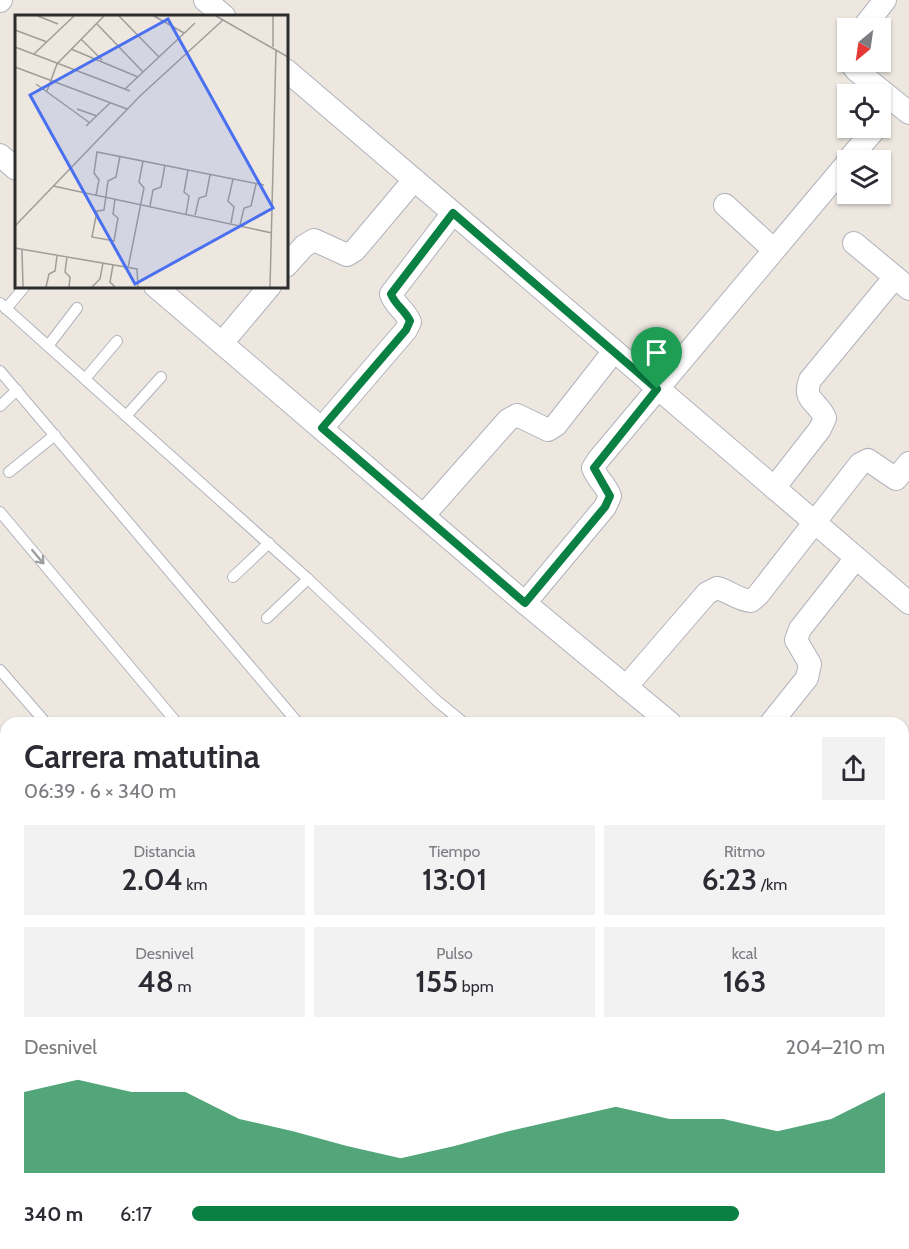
<!DOCTYPE html>
<html lang="es">
<head>
<meta charset="utf-8">
<style>
	:root { --surface:#fff; --page:#f2f2f3; --text:#2b2b33; --muted:#7c7c81; --accent:#0b8043 }
	body { margin:0; font-family:Cabin,sans-serif; background:var(--page); color:var(--text); height:100vh; display:flex; flex-direction:column; font-size:22px; white-space:nowrap }
	* { box-sizing:border-box; margin:0 }
	p { font-size:20px; color:var(--muted) }
	.icon { flex:none; width:33px; height:33px; fill:none; stroke:currentColor; stroke-width:2; stroke-linecap:round; stroke-linejoin:round }
	.map { position:relative; flex:1; overflow:hidden }
	.panel { position:absolute; left:0px; top:717px; width:909px; height:532px; display:flex; flex-direction:column; background:var(--surface); border-radius:18px 18px 0 0; box-shadow:0 2px 4px #0004 }
	.panel>* { flex:none }
	.needle { width:39px; rotate:209deg }
	.buttons { position:absolute; left:837px; top:18px; display:grid; gap:12px }
	.buttons a { display:grid; place-items:center; width:54px; height:54px; border-radius:0px; background:var(--surface); box-shadow:0 2px 4px #0004; font-size:30px }
	.pin { position:absolute; display:grid; place-items:center; width:51px; height:51px; color:#fff; margin:-62px -26px; border-radius:50% 50% 50% 0; rotate:-45deg; box-shadow:0 0 6px #0007 }
	.pin .icon { rotate:45deg }
	.round { display:grid; place-items:center; flex:none; width:63px; height:63px; border-radius:0px; background:var(--page) }
	.headline { display:flex; align-items:center; justify-content:space-between; height:102px; padding:0 24px }
	h1 { font-size:33px; font-weight:600; line-height:45px }
	.figures { display:grid; grid-template-columns:repeat(3,1fr); gap:9px; height:102px; padding:6px 24px }
	.figures div { display:grid; align-content:center; border-radius:0px; background:var(--page); text-align:center }
	.figures b { font-size:30px; font-weight:600 }
	.figures small { font-size:16px; font-weight:400 }
	.figures p { font-size:16px }
	.chart { height:168px; padding:12px 24px }
	.chart p { display:flex; justify-content:space-between }
	.chart svg { width:100%; height:108px; margin-top:6px; fill:var(--accent); opacity:.7 }
	ul { padding:0 24px; list-style:none; font-size:20px }
	li { display:grid; grid-template-columns:96px 72px 1fr; align-items:center; height:45px }
	li i { height:15px; border-radius:8px; background:var(--accent) }
	.map>svg:first-child { display:block }
	.lines { fill:none; stroke-linecap:round; stroke-linejoin:round }
	.service-casing { stroke:#b0b3bc; stroke-width:12 }
	.minor-casing { stroke:#b0b3bc; stroke-width:24 }
	.service { stroke:#fff; stroke-width:10 }
	.minor { stroke:#fff; stroke-width:22 }
	.oneway { stroke:#a0a0a0 }
	.route-casing { stroke:#fff; stroke-width:12 }
	.route { stroke:#0b8043; stroke-width:8 }
	.inset-road { fill:none; stroke:#a09d98; stroke-width:1.5 }
	.view { fill:#4a70f0; fill-opacity:0.15; stroke:#4a70f0; stroke-width:3 }
	.inset-edge { fill:none; stroke:#2d2d2d; stroke-width:3 }
</style>
</head>
<body>
<div class="map">
<svg width="909" height="1249" viewBox="0 0 909 1249">
	<rect width="100%" height="100%" fill="#ede7e0"/>
	<g class="lines">
		<defs>
			<g id="service">
				<polyline points="0,303 308,579 437,701 464,723"/>
				<polyline points="6,309 25,286"/>
				<polyline points="48,346 77,308"/>
				<polyline points="0,371 298,723"/>
				<polyline points="85,379 117,341"/>
				<polyline points="0,406 17,390"/>
				<polyline points="126,416 161,377"/>
				<polyline points="9,472 55,435"/>
				<polyline points="0,512 177,723"/>
				<polyline points="233,577 269,543"/>
				<polyline points="267,618 308,579"/>
				<polyline points="0,670 46,723"/>
				<polyline points="0,880 6,878"/>
				<polyline points="0,943 6,942"/>
			</g>
			<g id="minor">
				<polyline points="205,0 224,16"/>
				<polyline points="0,1 1,0"/>
				<polyline points="863,28 885,0"/>
				<polyline points="850,62 856,70 909,113"/>
				<polyline points="286,70 909,603"/>
				<polyline points="0,155 16,169"/>
				<polyline points="848,160 876,128"/>
				<polyline points="725,205 774,250"/>
				<polyline points="854,243 895,277"/>
				<polyline points="286,266 304,246 314,240 347,255 355,250 414,180"/>
				<polyline points="155,286 525,603 670,723"/>
				<polyline points="222,343 270,286"/>
				<path d="M322,428L406,330L410,322C405,310 395,306 391,294L453,213"/>
				<path d="M774,488L820,429L825,418C818,401 802,401 810,380L895,277L909,289"/>
				<polyline points="424,515 508,420 517,415 548,430 556,425 614,351"/>
				<path d="M525,603L605,507L610,496C606,485 597,479 593,468L598,460L848,162"/>
				<path d="M626,687L707,593L717,588C729,591 738,600 751,601L758,595L860,464L868,460L896,479L909,463"/>
				<polyline points="771,723 807,678 810,664 796,640 800,629 856,558"/>
				<polyline points="903,771 909,770"/>
				<polyline points="0,1026 6,1025"/>
				<polyline points="0,1121 6,1119"/>
				<polyline points="0,1201 6,1211"/>
				<polyline points="26,1244 29,1249"/>
				<polyline points="197,1244 199,1249"/>
				<polyline points="327,1244 328,1249"/>
				<polyline points="456,1244 457,1249"/>
				<polyline points="475,1244 480,1249"/>
				<polyline points="611,1244 616,1249"/>
				<polyline points="745,1244 750,1249"/>
				<polyline points="825,1244 828,1249"/>
				<polyline points="781,1249 787,1244"/>
			</g>
		</defs>
		<use href="#service" class="service-casing"/>
		<use href="#minor" class="minor-casing"/>
		<use href="#service" class="service"/>
		<use href="#minor" class="minor"/>
	</g>
	<defs><path id="oneway-shaft" d="M-6 0H5M1.5-3L5.5 0L1.5 3" fill="none" stroke-width="1.6" stroke-linecap="round" stroke-linejoin="round" transform="scale(1.5)"/></defs>
	<use class="oneway" href="#oneway-shaft" transform="translate(38 557) rotate(50)"/>
	<g class="lines">
		<defs>
			<path id="route" d="M453,213L657,389L594,468L610,496L605,507L525,603L322,428L406,330L410,321C405,310 395,305 391,294Z"/>
		</defs>
		<use href="#route" class="route-casing"/>
		<use href="#route" class="route"/>
	</g>
	<g transform="translate(15 15)">
		<rect width="273" height="273" fill="#ede7e0"/>
		<path class="inset-road" d="M23,1L43,9M104,1L144,42M139,1L169,18M201,1L273,42M82,9L128,57M0,15L32,27M66,24L87,45M0,32L115,76M258,32V1M56,34L123,62M19,39L59,1M0,52L112,94M21,69L75,108M110,74L180,8M32,76L42,49L89,1M62,94L82,101M71,111L95,88M38,171L257,218M81,180L84,165L79,158L82,137L249,170M100,184L98,199L103,203L99,226L77,222L82,196L89,195L93,166L101,162L105,141M135,191L138,175L146,172L150,150M171,199L174,181L169,177L173,155M180,200L184,183L191,181L195,160M216,208L219,192L213,186L218,164M225,210L229,193L236,191L241,169M0,211L125,81L208,5M0,233L122,254L123,272M7,235L8,272M52,242L50,257L55,262L54,272M98,250L95,267L100,272M113,253L129,173L124,167L128,146M31,272L34,259L40,256L42,241M77,272L85,264L88,248M255,272L261,34"/>
		<path class="view" d="M153,4L258,193L120,269L15,80Z"/>
		<rect width="273" height="273" class="inset-edge"/>
	</g>
</svg>
<div class="buttons">
<a><svg class="needle" viewBox="-14 -14 28 28"><path d="M0-13l5 13h-10z" fill="#e53935"/><path d="M0 13l5-13h-10z" fill="#7c7c81"/></svg></a>
<a><svg class="icon" aria-label="locate" viewBox="0 0 24 24"><circle cx="12" cy="12" r="6"/><path d="M12 2v4M12 18v4M2 12h4M18 12h4"/></svg></a>
<a><svg class="icon" aria-label="layers" viewBox="0 0 24 24"><path d="M12 4l9 5-9 5-9-5zM3 14l9 5 9-5"/></svg></a>
</div>
<div class="pin" style="left:657px;top:389px;background:#1e9e55"><svg class="icon" aria-label="arrive" viewBox="0 0 24 24"><path d="M6 21V4h12l-3 4 3 4H6"/></svg></div>
<section class="panel">
<div class="headline"><div><h1>Carrera matutina</h1><p>06:39 · 6 × 340 m</p></div><a class="round"><svg class="icon" aria-label="share" viewBox="0 0 24 24"><path d="M12 15V3M7 8l5-5 5 5M5 13v7h14v-7"/></svg></a></div>
<div class="figures">
<div><p>Distancia</p><b>2.04<small> km</small></b></div>
<div><p>Tiempo</p><b>13:01</b></div>
<div><p>Ritmo</p><b>6:23<small> /km</small></b></div>
</div>
<div class="figures">
<div><p>Desnivel</p><b>48<small> m</small></b></div>
<div><p>Pulso</p><b>155<small> bpm</small></b></div>
<div><p>kcal</p><b>163</b></div>
</div>
<div class="chart"><p><span>Desnivel</span>204–210 m</p>
<svg viewBox="0 0 160 44" preserveAspectRatio="none"><path d="M0 44V11L10 6L20 11L30 11L40 22L50 27L60 33L70 38L80 33L90 27L100 22L110 17L120 22L130 22L140 27L150 22L160 11V44z"/></svg>
</div>
<ul>
<li><b>340 m</b>6:17<i style="width:79%"></i></li>
</ul>
</section>
</div>
</body>
</html>
